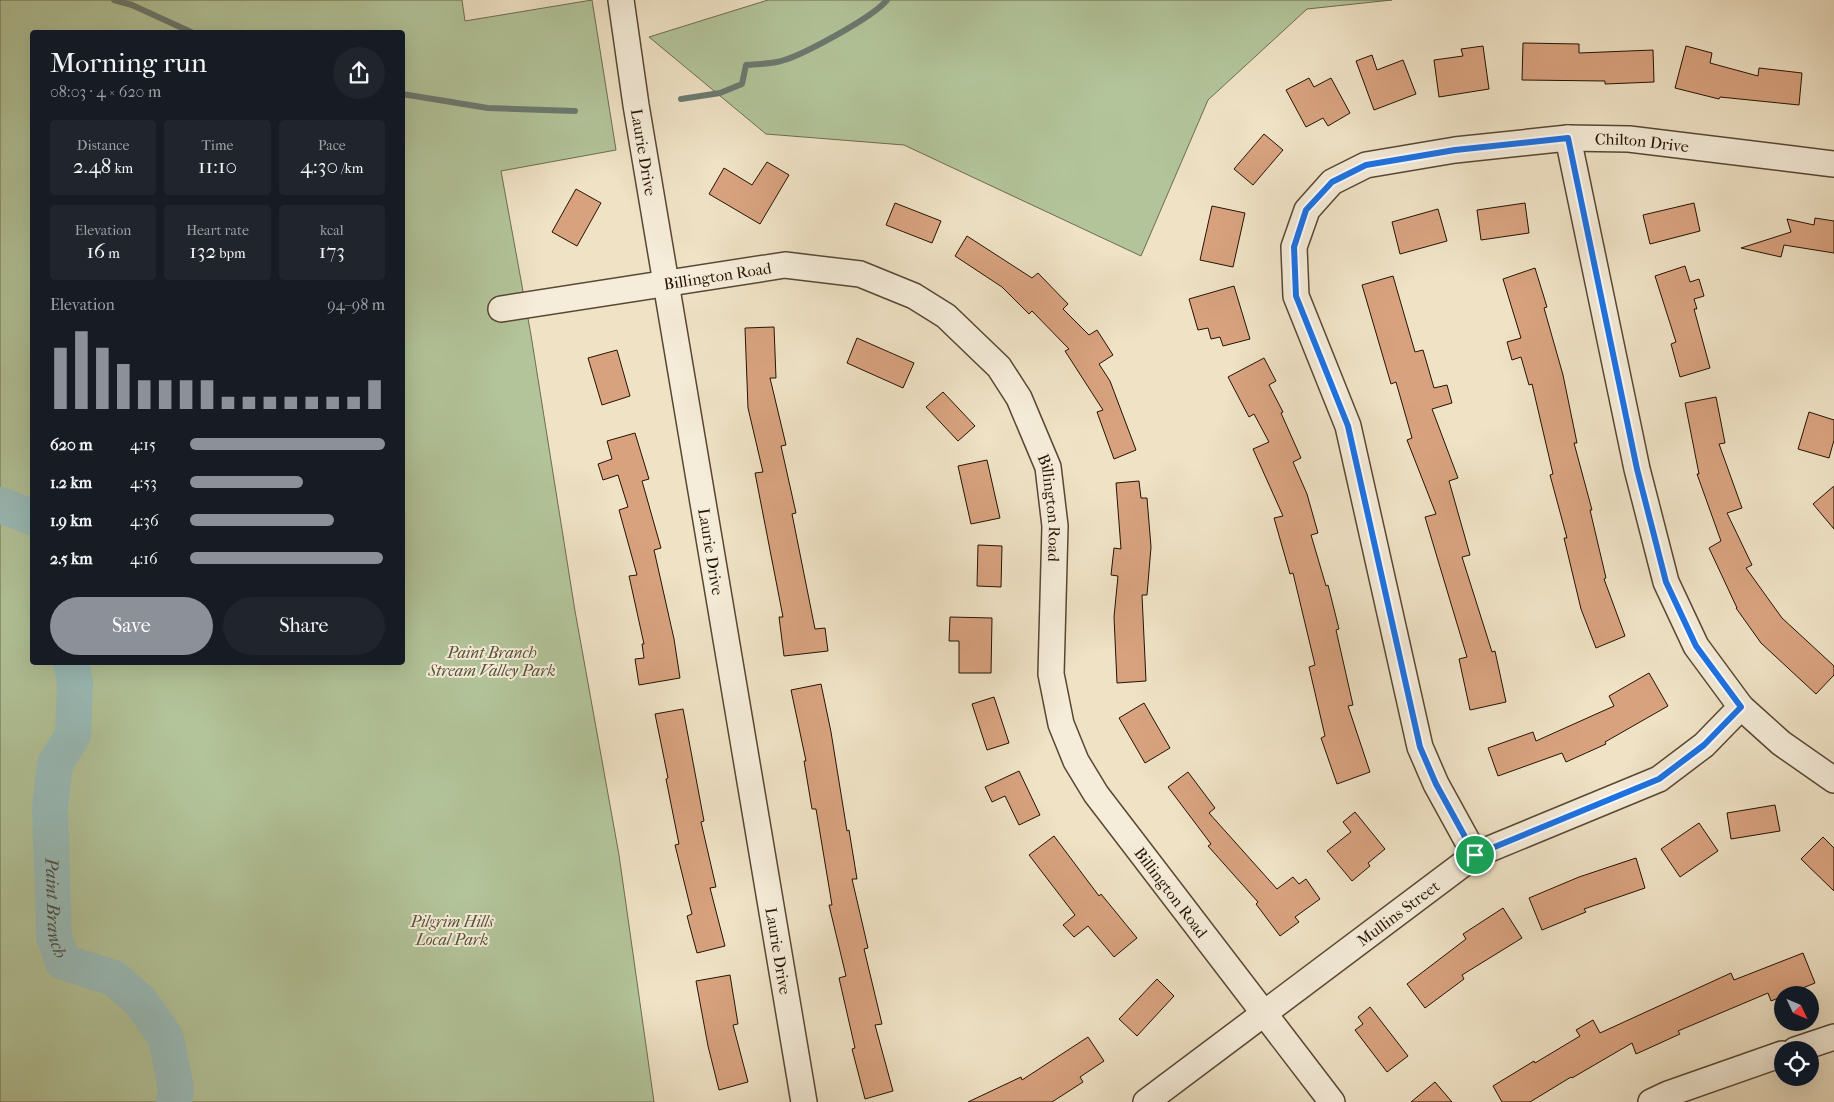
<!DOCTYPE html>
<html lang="en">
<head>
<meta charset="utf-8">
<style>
	:root { --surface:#171b24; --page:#20242c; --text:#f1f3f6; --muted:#9ea1a6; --accent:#8c9099 }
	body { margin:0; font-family:"IM FELL French Canon",serif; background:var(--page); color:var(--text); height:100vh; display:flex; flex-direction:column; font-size:19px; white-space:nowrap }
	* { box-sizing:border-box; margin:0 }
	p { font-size:16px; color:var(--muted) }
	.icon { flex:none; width:28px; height:28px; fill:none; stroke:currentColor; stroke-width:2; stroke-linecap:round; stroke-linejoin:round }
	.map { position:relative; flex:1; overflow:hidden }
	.side { position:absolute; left:30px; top:30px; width:375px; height:635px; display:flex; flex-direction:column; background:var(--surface); border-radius:5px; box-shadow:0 5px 20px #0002 }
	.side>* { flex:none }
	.needle { width:32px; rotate:134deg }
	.buttons { position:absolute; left:1774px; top:986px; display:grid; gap:10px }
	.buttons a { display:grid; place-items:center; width:45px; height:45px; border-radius:50%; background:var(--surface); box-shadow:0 5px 20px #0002; font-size:25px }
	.pin { position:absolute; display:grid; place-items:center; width:42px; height:42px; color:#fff; margin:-21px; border:2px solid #fff; border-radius:50%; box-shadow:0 1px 5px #0007 }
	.round { display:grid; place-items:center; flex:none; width:52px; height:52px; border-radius:26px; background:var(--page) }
	.headline { display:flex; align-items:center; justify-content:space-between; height:85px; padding:0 20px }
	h1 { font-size:28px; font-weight:600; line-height:38px }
	.figures { display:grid; grid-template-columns:repeat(3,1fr); gap:8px; height:85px; padding:5px 20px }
	.figures div { display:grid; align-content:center; border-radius:5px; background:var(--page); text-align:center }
	.figures b { font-size:21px; font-weight:600 }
	.figures small { font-size:14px; font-weight:400 }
	.figures p { font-size:14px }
	.chart { height:140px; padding:10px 20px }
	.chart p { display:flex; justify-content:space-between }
	.chart svg { width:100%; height:90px; margin-top:5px; stroke:var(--accent); stroke-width:6 }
	.button { display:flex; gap:10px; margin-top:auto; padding:10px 20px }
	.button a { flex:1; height:58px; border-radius:30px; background:var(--accent); color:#fff; font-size:20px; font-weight:600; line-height:58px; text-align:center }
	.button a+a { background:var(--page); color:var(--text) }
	ul { padding:0 20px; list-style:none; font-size:16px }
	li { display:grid; grid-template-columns:80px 60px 1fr; align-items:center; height:38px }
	li i { height:12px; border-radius:6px; background:var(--accent) }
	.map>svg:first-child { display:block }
	.green { fill:#b3c49a; stroke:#6c6c4e; fill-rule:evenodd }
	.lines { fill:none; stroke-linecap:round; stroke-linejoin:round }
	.stream { stroke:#6b7970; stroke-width:6 }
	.river { stroke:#9abdba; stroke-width:36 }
	.building { fill:#d8a27f; stroke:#251302 }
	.minor-casing { stroke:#584733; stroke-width:28 }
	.minor { stroke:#f5ecd9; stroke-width:25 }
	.route-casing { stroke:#fff; stroke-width:10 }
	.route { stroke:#1a73e8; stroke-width:6 }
	.labels { text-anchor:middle; stroke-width:4; stroke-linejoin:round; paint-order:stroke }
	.street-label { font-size:16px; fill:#251302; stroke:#f5ecd9 }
	.park-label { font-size:16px; font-style:italic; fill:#575137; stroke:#f5ecd9 }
	.water-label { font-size:18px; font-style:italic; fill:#4e4e42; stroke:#f5ecd9 }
</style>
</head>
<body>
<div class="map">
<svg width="1834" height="1102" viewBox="0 0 1834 1102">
	<rect width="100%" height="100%" fill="#efe2c5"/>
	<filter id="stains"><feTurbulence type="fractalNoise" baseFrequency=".004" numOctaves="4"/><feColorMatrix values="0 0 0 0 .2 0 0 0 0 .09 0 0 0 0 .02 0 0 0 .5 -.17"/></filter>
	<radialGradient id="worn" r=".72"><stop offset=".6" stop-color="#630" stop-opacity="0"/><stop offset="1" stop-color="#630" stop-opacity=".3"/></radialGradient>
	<g class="green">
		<path d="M0,0H462L465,21L592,0L616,150L501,171L531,335L575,611L619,855L654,1102H0ZM32,32H402V662H32Z"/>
		<polygon points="768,0 1392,0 1307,9 1208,100 1141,256 904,145 766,134 649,37"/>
	</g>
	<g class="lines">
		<g class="stream">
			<polyline points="114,0 132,5 191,32"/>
			<polyline points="402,94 488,108 575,111"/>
			<path d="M681,99L720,93L742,84L746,65C756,64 767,64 777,62C799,58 873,17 887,0"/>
		</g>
		<g class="river">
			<polyline points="0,505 32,517"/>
			<path id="s1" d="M71,662L75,682L73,735L55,764L50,808L54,936L63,962L114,978L141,1002L166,1038L176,1089L174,1102"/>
		</g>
	</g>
	<g class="building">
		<polygon points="1523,43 1579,44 1579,53 1653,50 1654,82 1605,84 1605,81 1522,80"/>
		<polygon points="1483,46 1489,89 1439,97 1434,60 1463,56 1461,49"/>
		<polygon points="1686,46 1712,53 1710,63 1758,76 1759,68 1802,73 1799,105 1720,97 1719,99 1675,88"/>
		<polygon points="1372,55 1377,70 1403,60 1416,94 1374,110 1356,61"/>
		<polygon points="1309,78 1314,87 1331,78 1350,113 1328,126 1323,118 1306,127 1286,90"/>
		<polygon points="1264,134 1283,150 1253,185 1234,169"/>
		<polygon points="767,162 789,175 760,224 709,194 724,168 752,185"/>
		<polygon points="576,189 601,203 577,246 552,232"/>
		<polygon points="895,203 941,221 932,243 886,225"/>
		<polygon points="1525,203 1529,233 1481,240 1477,210"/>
		<polygon points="1694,203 1700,231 1650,244 1643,215"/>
		<polygon points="1212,206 1245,213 1233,267 1200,260"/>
		<polygon points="1438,209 1447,241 1400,254 1392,222"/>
		<polygon points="1815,218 1834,221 1834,253 1784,245 1781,257 1741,248 1791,232 1787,219 1814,225"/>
		<polygon points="967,236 1032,278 1038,273 1068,304 1063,309 1089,335 1097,330 1113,355 1099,364 1110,381 1136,450 1114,459 1097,412 1103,410 1065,351 1069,349 1032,311 1029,314 1002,287 955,256"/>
		<polygon points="1685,266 1690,282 1699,279 1704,296 1694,299 1697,309 1694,309 1710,368 1680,377 1671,344 1676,342 1655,276"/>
		<polygon points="1535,268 1547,307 1544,308 1563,375 1577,443 1574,443 1592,510 1590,510 1606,578 1604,579 1625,636 1596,648 1581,609 1564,538 1567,538 1550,475 1553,474 1532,384 1529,385 1521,357 1512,360 1507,342 1521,338 1503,279"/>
		<polygon points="1393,276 1415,352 1423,350 1434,388 1447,385 1452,403 1432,409 1458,478 1449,481 1470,555 1462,557 1492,652 1495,651 1506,702 1470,710 1459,659 1467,657 1425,517 1436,514 1407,440 1412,438 1396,382 1391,384 1362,285"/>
		<polygon points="1234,286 1250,339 1223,346 1220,337 1211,339 1208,328 1198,330 1189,299"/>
		<polygon points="774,327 776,378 770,378 786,445 781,446 796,513 792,514 815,629 825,628 828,651 784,656 779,617 783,617 755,473 763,472 748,408 745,328"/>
		<polygon points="857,338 914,363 903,388 847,363"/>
		<polygon points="617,350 630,396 602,405 588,358"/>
		<polygon points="1264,358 1276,381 1269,385 1283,412 1281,413 1301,458 1293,462 1307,494 1318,533 1311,535 1326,586 1328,585 1339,629 1336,630 1353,705 1348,706 1370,772 1337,784 1321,738 1325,736 1309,667 1315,665 1293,573 1290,574 1274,518 1283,516 1253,449 1269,442 1254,414 1249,417 1228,377"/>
		<polygon points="943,392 975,426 958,441 926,407"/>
		<polygon points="1716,397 1725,443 1719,444 1742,508 1727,513 1752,565 1746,568 1782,618 1834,666 1834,675 1816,694 1761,643 1736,608 1737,608 1709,548 1721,541 1697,474 1699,474 1685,403"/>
		<polygon points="1809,412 1834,420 1834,440 1829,458 1798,449"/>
		<polygon points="635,433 649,479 642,481 661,548 654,550 674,639 680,678 639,685 635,659 644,658 642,644 644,644 629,576 637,575 619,510 628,507 618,475 603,480 598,464 612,459 607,441"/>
		<polygon points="987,460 1000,518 971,524 958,466"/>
		<polygon points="1139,481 1141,498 1147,498 1151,547 1147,595 1142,595 1146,681 1117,683 1114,617 1118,576 1111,575 1114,548 1121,549 1116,483"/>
		<polygon points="1834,486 1834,529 1813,504"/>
		<polygon points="978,545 1002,546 1001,587 977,586"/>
		<polygon points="950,617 992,618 991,673 959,673 959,641 949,641"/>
		<polygon points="1649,673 1668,706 1605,742 1606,744 1566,762 1562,753 1498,776 1488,748 1533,732 1536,741 1614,706 1609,696"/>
		<polygon points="821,684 831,732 847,831 849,830 857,879 852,879 868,948 864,949 882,1024 875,1025 893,1091 865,1099 852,1049 855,1048 839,978 846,976 829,905 832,905 816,809 812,809 804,761 806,761 791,690"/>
		<polygon points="994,697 1009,743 987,750 972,704"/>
		<polygon points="1144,703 1170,748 1145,763 1119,718"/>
		<polygon points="683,709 704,821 701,822 716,887 710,888 725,946 697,953 687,916 692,914 675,845 679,844 666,779 668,778 655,714"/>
		<polygon points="1019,771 1040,815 1019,825 1005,796 992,802 985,787"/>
		<polygon points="1188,772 1215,808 1209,813 1277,889 1293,877 1299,884 1306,879 1320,899 1295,917 1299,922 1280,936 1256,904 1258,902 1208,846 1211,844 1168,787"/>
		<polygon points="1775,805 1780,831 1731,839 1727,813"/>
		<polygon points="1355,812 1385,849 1368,863 1370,866 1352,881 1327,851 1351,832 1343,822"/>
		<polygon points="1699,823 1718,851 1680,877 1661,849"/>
		<polygon points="1054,836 1099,896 1101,894 1137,938 1114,957 1088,926 1074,937 1063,925 1075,915 1029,855"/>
		<polygon points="1823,837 1834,848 1834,891 1801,859"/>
		<polygon points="1636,858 1645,888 1584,909 1586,912 1542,930 1529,898 1579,877"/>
		<polygon points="1503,908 1522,938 1462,975 1464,979 1425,1008 1407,984 1466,939 1463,934"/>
		<polygon points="1803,953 1815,983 1771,1001 1768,993 1678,1031 1680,1034 1636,1054 1632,1043 1572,1078 1571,1077 1530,1102 1502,1102 1493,1086 1534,1061 1535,1063 1580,1036 1576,1030 1593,1020 1600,1033 1731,973 1734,980"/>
		<polygon points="730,975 738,1024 733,1025 748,1082 719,1090 708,1046 696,981"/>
		<polygon points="1157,979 1174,996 1137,1036 1119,1019"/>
		<polygon points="1370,1007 1408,1056 1387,1072 1355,1030 1363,1024 1358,1017"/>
		<polygon points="1088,1037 1104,1061 1080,1077 1083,1082 1052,1102 968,1102 1021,1077 1022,1080"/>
		<polygon points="1435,1082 1452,1102 1411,1102"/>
	</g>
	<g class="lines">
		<defs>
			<g id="minor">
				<path id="s2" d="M621,0L636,105L804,1102"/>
				<polyline points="1568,138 1637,469 1666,582 1696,646 1741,707 1781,743 1834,780"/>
				<path id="s3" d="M501,309L785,265L860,274L914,296L946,316L999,367L1019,398L1048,467L1055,526L1051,674L1061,724L1076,761L1096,794L1332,1102"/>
				<path id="s4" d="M1475,855L1436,784L1420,747L1348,426L1296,296L1294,247L1307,210L1332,182L1366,165L1455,150L1568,138L1629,139L1834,164"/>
				<polyline points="1795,1050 1834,1037"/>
				<path id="s5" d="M1146,1102L1475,855L1659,779L1704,745L1741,707"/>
				<polyline points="1651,1102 1668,1094 1782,1054"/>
			</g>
		</defs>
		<use href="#minor" class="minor-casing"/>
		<use href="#minor" class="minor"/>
	</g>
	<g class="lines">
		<defs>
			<polygon id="route" points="1568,138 1637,469 1666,582 1696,646 1741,707 1704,745 1659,779 1475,855 1436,784 1420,747 1348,426 1296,296 1294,247 1306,210 1332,182 1366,165 1455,150"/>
		</defs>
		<use href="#route" class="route-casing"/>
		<use href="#route" class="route"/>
	</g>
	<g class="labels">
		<g class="street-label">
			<text dy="6" stroke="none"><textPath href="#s4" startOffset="1032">Chilton Drive</textPath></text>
			<text dy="6" stroke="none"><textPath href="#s2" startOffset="154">Laurie Drive</textPath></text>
			<text dy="6" stroke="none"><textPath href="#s3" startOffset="219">Billington Road</textPath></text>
			<text dy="6" stroke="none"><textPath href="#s3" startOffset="685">Billington Road</textPath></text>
			<text dy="6" stroke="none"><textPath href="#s2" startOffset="559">Laurie Drive</textPath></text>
			<text dy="6" stroke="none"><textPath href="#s3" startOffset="1105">Billington Road</textPath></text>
			<text dy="6" stroke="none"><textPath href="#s5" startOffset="315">Mullins Street</textPath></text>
			<text dy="6" stroke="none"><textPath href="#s2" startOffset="964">Laurie Drive</textPath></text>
		</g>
		<g class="park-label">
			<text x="492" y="658">Paint Branch<tspan x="492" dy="18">Stream Valley Park</tspan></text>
			<text x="452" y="927">Pilgrim Hills<tspan x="452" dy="18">Local Park</tspan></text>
		</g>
		<g class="water-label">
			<text dy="6" stroke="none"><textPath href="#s1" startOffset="252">Paint Branch</textPath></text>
		</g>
	</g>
	<rect width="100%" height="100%" filter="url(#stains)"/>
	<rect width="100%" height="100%" fill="url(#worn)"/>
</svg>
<div class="buttons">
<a><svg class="needle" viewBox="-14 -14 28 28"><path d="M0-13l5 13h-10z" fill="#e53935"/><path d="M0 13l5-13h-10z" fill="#9ea1a6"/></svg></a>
<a><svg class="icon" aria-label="locate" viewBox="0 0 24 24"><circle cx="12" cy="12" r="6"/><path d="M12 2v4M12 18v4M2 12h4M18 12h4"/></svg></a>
</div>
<div class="pin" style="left:1475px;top:855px;background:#1e9e55"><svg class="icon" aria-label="arrive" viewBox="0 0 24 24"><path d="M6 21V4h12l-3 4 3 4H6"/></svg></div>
<section class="side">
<div class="headline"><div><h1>Morning run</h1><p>08:03 · 4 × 620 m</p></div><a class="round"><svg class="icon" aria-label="share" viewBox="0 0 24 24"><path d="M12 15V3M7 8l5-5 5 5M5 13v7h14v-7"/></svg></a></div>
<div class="figures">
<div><p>Distance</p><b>2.48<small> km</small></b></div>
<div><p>Time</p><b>11:10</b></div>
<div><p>Pace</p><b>4:30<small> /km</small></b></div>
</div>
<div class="figures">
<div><p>Elevation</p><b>16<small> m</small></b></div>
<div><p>Heart rate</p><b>132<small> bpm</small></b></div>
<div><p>kcal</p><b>173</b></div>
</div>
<div class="chart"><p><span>Elevation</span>94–98 m</p>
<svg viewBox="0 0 160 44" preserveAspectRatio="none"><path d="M5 44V14M15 44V6M25 44V14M35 44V22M45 44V30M55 44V30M65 44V30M75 44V30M85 44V38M95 44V38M105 44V38M115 44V38M125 44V38M135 44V38M145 44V38M155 44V30"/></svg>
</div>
<ul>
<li><b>620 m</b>4:15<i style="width:100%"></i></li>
<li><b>1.2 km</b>4:53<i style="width:58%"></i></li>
<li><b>1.9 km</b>4:36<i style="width:74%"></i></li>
<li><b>2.5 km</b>4:16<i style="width:99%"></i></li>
</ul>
<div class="button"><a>Save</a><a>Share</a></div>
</section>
</div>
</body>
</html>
